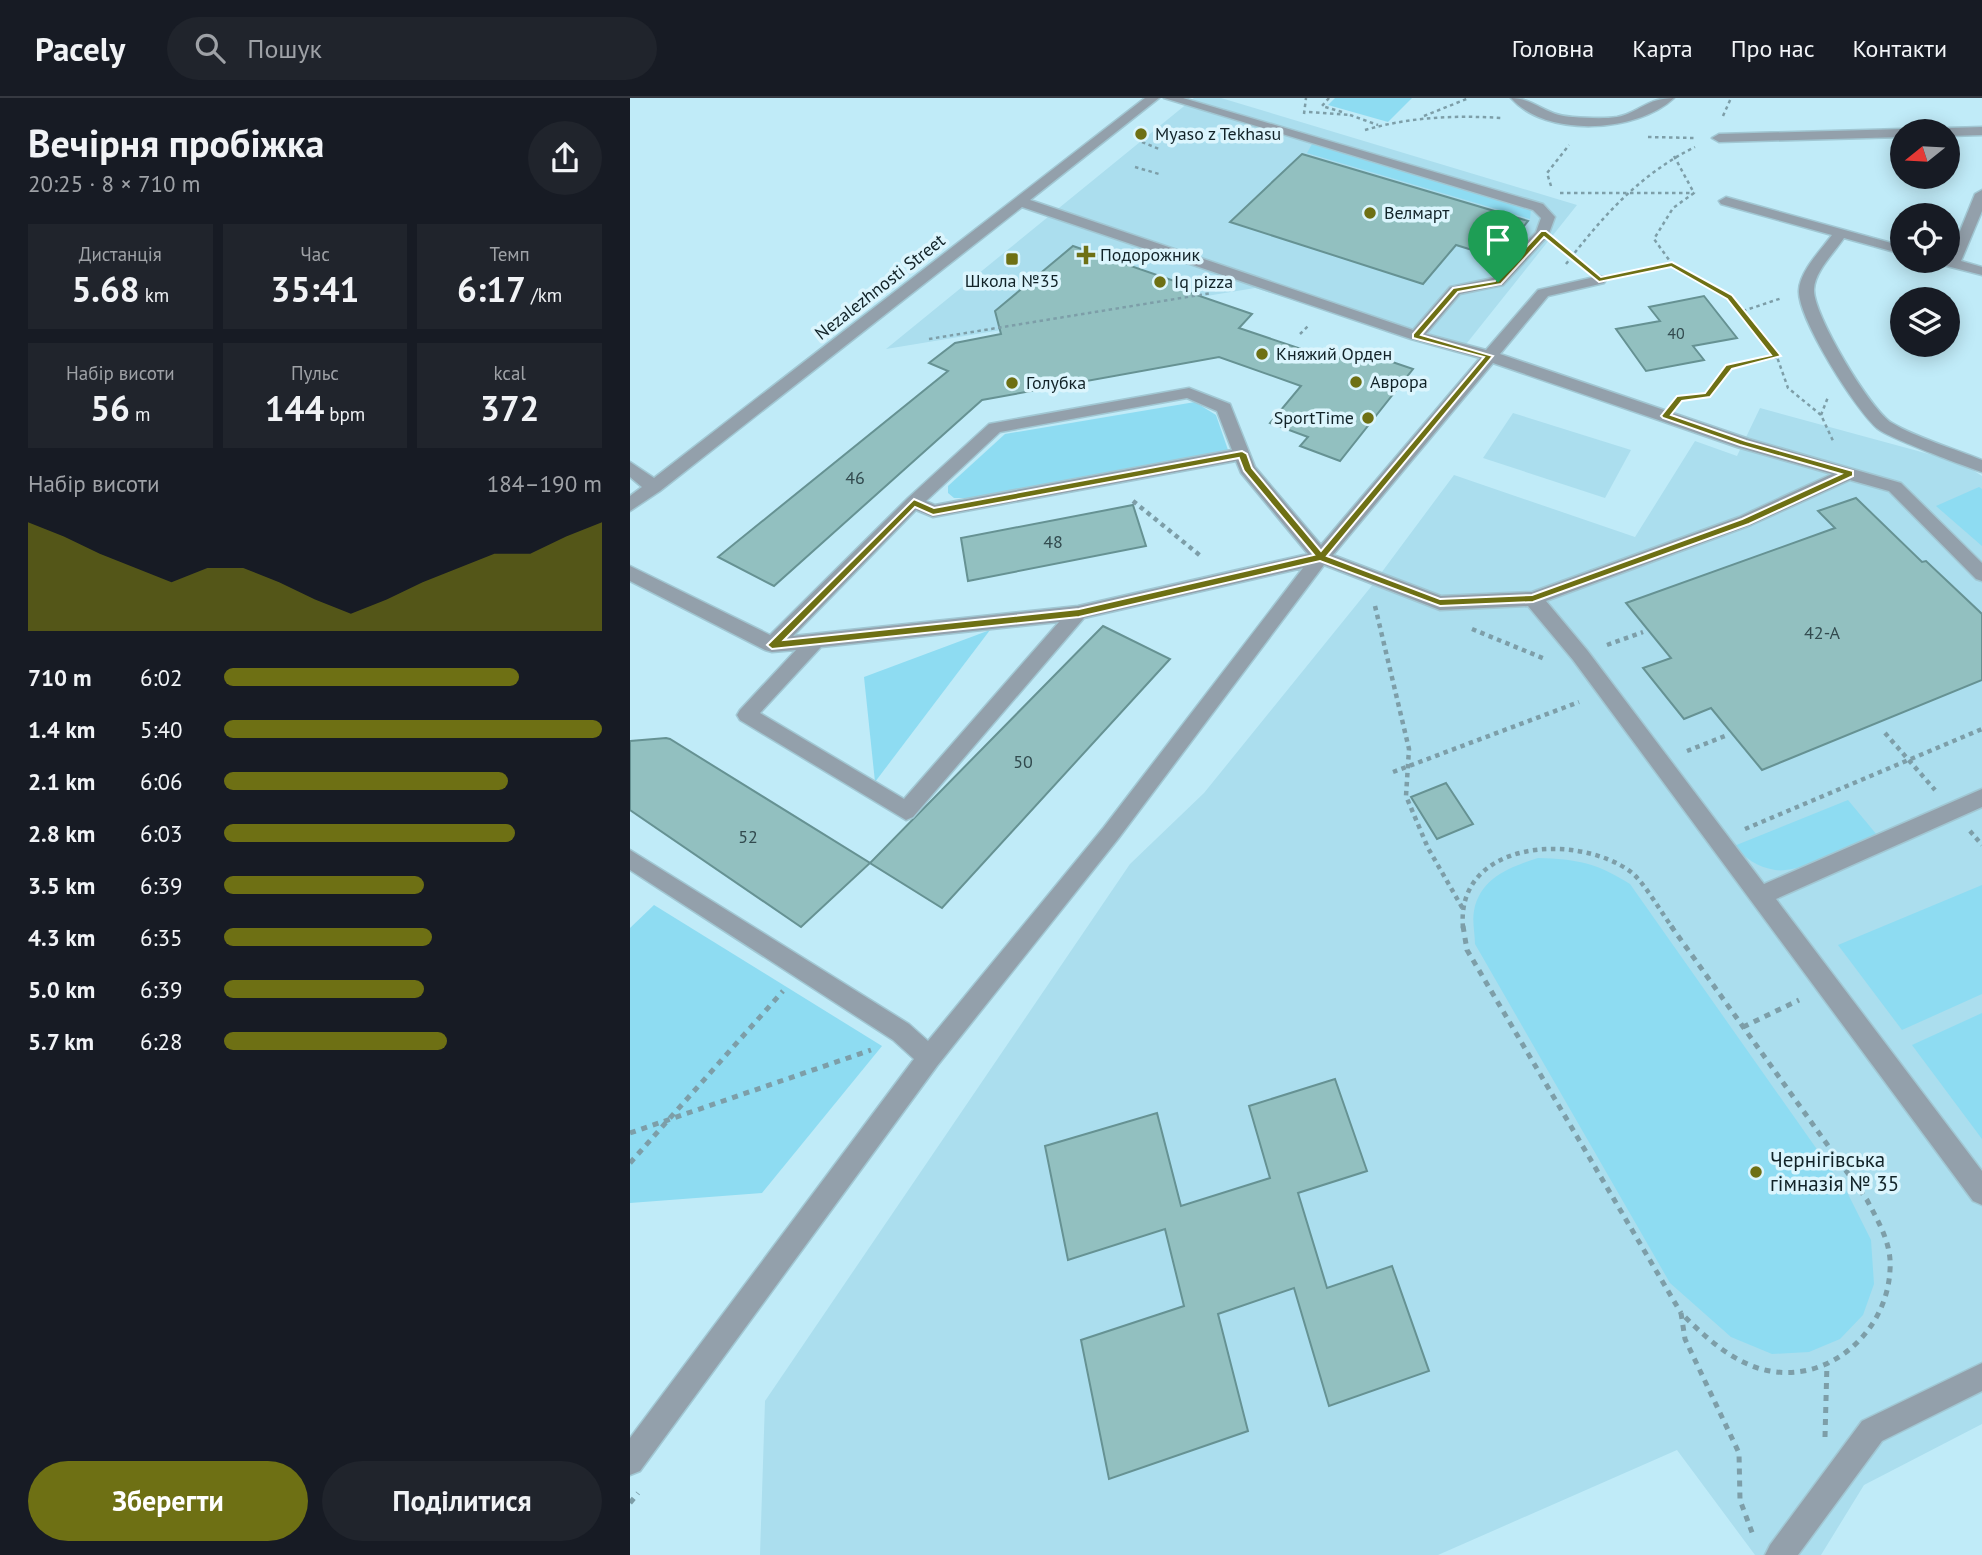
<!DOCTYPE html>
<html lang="uk">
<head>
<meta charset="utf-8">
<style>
	:root { --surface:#171b24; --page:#20242c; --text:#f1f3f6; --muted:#9ea1a6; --line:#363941; --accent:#6e7014 }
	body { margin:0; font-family:"PT Sans",sans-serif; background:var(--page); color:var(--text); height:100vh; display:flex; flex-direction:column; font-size:26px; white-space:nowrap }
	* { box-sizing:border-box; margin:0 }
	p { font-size:23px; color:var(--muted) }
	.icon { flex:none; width:38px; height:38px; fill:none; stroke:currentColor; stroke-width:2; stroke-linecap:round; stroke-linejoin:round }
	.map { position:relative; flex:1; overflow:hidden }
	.side { display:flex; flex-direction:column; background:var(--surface); width:630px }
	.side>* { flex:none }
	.needle { width:46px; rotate:252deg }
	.tools { position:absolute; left:1260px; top:21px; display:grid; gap:14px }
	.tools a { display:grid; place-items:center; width:70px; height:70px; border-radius:50%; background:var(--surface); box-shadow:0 4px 18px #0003; font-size:35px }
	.pin { position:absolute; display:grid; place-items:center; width:60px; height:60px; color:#fff; margin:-72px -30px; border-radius:50% 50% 50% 0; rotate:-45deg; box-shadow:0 0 7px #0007 }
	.pin .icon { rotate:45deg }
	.round { display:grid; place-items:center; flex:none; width:74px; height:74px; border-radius:37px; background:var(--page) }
	.head { display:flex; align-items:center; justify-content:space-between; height:119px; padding:0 28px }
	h1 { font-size:38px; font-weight:800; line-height:52px }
	.stats { display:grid; grid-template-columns:repeat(3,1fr); gap:10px; height:119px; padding:7px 28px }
	.stats div { display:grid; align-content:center; border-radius:0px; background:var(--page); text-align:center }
	.stats b { font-size:35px; font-weight:800 }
	.stats small { font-size:19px; font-weight:400 }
	.stats p { font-size:19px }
	.chart { height:196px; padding:14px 28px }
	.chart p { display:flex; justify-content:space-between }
	.chart svg { width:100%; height:126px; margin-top:7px; fill:var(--accent); opacity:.7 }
	.action { display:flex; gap:14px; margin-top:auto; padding:14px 28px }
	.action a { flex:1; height:80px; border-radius:42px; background:var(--accent); color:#fff; font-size:28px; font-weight:800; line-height:80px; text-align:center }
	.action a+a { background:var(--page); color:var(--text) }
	ul { padding:0 28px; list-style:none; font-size:23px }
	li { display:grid; grid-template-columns:112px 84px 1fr; align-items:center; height:52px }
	li i { height:18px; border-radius:9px; background:var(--accent) }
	header { display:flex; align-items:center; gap:42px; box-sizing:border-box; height:98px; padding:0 35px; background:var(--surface); border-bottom:2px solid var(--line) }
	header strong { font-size:33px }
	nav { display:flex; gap:38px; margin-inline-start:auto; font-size:24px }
	.search { width:490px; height:63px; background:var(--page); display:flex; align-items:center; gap:18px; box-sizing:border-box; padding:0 24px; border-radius:38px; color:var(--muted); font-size:26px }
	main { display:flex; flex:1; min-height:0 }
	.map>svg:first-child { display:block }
	.built { fill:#abdeee }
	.green { fill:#8edcf2 }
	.building { fill:#92c0c0; stroke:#669293; stroke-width:2 }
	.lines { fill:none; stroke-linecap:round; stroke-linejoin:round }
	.minor-casing { stroke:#a1c7d3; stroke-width:3 }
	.path-far2 { stroke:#7d9ea8; stroke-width:2.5; stroke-dasharray:3.5 3.5; stroke-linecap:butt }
	.path-far1 { stroke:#7d9ea8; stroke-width:4.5; stroke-dasharray:4.5 4.5; stroke-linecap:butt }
	.path { stroke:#7d9ea8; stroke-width:5; stroke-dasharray:6 6; stroke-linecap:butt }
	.minor { fill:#93a0ab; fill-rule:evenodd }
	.route { fill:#6e7014; stroke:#fff; stroke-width:2; fill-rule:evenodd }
	.poi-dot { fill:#6e7014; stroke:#dbf5fd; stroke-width:2.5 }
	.labels { text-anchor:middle; stroke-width:7; stroke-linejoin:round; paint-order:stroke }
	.far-number-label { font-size:16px; fill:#324a4e }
	.far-poi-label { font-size:18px; fill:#122328; stroke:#dbf5fd; text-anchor:start }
	.far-street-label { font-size:18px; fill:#122328; stroke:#dbf5fd }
	.number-label { font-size:18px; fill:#324a4e }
	.poi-label { font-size:21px; fill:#122328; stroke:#dbf5fd; text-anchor:start }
</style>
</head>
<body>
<header>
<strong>Pacely</strong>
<div class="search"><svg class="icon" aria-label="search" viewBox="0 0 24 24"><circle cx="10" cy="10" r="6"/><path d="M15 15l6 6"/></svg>Пошук</div>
<nav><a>Головна</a><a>Карта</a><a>Про нас</a><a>Контакти</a></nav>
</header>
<main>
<section class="side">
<div class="head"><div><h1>Вечірня пробіжка</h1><p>20:25 · 8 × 710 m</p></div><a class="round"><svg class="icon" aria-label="share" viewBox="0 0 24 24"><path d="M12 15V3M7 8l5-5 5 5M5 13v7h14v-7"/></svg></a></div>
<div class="stats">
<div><p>Дистанція</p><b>5.68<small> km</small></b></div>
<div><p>Час</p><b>35:41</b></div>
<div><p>Темп</p><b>6:17<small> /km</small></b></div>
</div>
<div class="stats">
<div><p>Набір висоти</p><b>56<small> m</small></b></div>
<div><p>Пульс</p><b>144<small> bpm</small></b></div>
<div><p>kcal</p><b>372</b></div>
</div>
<div class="chart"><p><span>Набір висоти</span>184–190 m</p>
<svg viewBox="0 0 160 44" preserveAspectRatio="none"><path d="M0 44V6L10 11L20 17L30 22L40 27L50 22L60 22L70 27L80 33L90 38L100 33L110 27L120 22L130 17L140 17L150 11L160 6V44z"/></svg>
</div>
<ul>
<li><b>710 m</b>6:02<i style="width:78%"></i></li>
<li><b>1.4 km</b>5:40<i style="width:100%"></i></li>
<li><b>2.1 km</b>6:06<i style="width:75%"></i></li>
<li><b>2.8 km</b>6:03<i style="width:77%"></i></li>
<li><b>3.5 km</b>6:39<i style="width:53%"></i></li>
<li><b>4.3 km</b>6:35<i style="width:55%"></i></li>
<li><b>5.0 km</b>6:39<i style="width:53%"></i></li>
<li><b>5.7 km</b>6:28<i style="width:59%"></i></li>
</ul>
<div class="action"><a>Зберегти</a><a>Поділитися</a></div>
</section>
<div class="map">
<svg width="1352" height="1457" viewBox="0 0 1352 1457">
	<rect width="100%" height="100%" fill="#c0ebf8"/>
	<g class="built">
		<polygon points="564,0 591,0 947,107 829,255 625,190 256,251"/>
		<polygon points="1130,310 1332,365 1352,378 1352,1326 1234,1387 1191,1457 1125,1457 1047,1352 808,1457 130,1457 135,1303 500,766 574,695 740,490 824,377 1005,439 1065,343 1107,358"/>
		<polygon points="883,315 1001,352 975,400 853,360"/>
	</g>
	<g class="green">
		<polygon points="705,0 782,0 758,24 698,7"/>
		<polygon points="682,46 901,110 900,121 677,55"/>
		<polygon points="565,304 586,317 598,352 342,400 324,400 318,395 318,388 375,336"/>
		<polygon points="1349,389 1352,391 1352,448 1306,408"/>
		<polygon points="360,532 245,684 234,579"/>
		<path d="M1218,702L1247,737C1222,747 1170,776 1145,772C1127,769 1115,760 1104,748Z"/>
		<path d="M908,760C947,761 967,765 1000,786L1217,1094L1241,1142L1244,1186L1233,1217L1210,1241L1179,1254L1142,1256L1101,1239L1040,1185L845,846C845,836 842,823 844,813C850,780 880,769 908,760Z"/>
		<polygon points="1352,787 1352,896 1272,932 1208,847"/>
		<polygon points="24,807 252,948 132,1095 0,1105 0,830"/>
		<polygon points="1352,915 1352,1041 1282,947"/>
	</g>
	<g class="building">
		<polygon points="672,56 898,123 868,160 826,147 793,186 600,124"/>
		<polygon points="443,148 553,186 555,193 622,216 609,230 707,263 718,249 783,271 710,363 670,348 678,339 640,325 671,288 589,259 352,302 144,488 88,459 318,273 299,265 325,245 371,236 365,213"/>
		<polygon points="1074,198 1107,240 1063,248 1074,262 1016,273 986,231 1030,223 1019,209"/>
		<polygon points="1226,400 1292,464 1296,463 1352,516 1352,582 1132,672 1081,610 1054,621 1013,570 1041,560 996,505 1205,430 1188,413"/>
		<polygon points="503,407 516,448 338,483 331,440"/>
		<polygon points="473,528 540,561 312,810 240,765"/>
		<polygon points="36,640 40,641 240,765 171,829 0,712 0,643"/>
		<polygon points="816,685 843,726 807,741 781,699"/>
		<polygon points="705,981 737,1073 668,1095 697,1190 762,1168 799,1273 699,1308 664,1190 588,1216 618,1333 479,1381 451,1242 554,1208 535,1131 438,1162 415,1048 527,1015 551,1108 640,1080 619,1008"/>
	</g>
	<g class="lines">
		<defs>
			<g id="minor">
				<path d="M515,0H529L400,102L783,232L820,189L863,180L906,134L911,120L903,112L534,0H553L913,106L925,119L918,138L873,187L830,196L796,236L856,252L908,192L969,178L974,179L976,182L974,185L918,198L870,256L1119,341L1271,385L1352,465V483L1346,481L1259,393L1220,382L1121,427L916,503L957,552L1134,786L1352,691V709L1146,801L1352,1073V1107L1343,1103L943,562L898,508L810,512L694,467L488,741L307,968L10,1373L0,1377V1340L284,961L263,942L0,772V752L279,926L298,943L474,729L673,470L454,520L283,719L276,722L110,622L107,617L110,612L166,552L142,554L135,552L0,483V468L140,537L278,400L359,326L559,290L600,306L625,369L691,447L850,260L781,241L392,109L30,393L0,413V398L12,389L0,379V364L24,380ZM863,265L1107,349L1202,376L1109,419L902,494L811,498L703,457ZM557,300L587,313L602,352L305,407L296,403L370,334ZM606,363L611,375L678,456L448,508L163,538L286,412L303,419ZM429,524L274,701L130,615L191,549Z"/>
				<path d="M881,0C904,0 915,18 943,19C957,20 974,21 987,19C1009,15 1016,0 1044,0C1007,35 916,40 881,0Z"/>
				<polygon points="1352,29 1352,37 1318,38 1318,33 1312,33 1318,30"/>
				<polygon points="1272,31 1277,33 1272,33 1272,39 1089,44 1082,40 1089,36"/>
				<polygon points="1352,92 1352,113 1331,163 1352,169 1352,177 1309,166 1307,163 1318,163 1345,96"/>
				<path d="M1096,99L1272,148V156L1214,140C1204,155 1185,173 1184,191C1182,215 1241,313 1262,325C1285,339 1325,351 1352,362V374C1336,369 1257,339 1248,331C1226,313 1167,219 1169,192C1170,173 1191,152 1202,137L1091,106L1089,103Z"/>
				<polygon points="1352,1265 1352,1293 1252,1343 1168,1457 1135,1457 1140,1447 1232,1323"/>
			</g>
		</defs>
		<use href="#minor" class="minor-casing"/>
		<g class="path-far2">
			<polyline points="699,0 692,8 712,14"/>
			<polyline points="679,14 720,17"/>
			<polyline points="674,16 676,0"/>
			<polyline points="720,17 748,27"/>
			<polyline points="794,18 839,0"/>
			<polyline points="1093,18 1101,0"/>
			<path d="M735,32C780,19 825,17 872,20"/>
			<polyline points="1018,39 1065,40"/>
			<polyline points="512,44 529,51"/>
			<polyline points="1044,58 1064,95 1043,110 1024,141 1042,166 1100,199 1113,213 1147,259 1158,290 1191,317 1204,345"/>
			<polyline points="505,69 529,76"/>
			<polyline points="921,88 917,75 939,47"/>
			<polyline points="930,95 1064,95"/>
			<path d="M936,166C973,118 1010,76 1065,49"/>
			<polyline points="992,177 1042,166"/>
			<polyline points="1113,213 1152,200"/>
			<polyline points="670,236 678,228"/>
			<polyline points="299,241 582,195"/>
			<polyline points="1061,299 1077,297 1099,269 1147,259"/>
			<polyline points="1191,317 1198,299"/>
		</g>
		<g class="path-far1">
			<polyline points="503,403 572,459"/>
			<polyline points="745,508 779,651 776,698 798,750 833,811"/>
			<polyline points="842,531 915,561"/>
			<polyline points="977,547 1013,534"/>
			<polyline points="1255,635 1305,692"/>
			<polyline points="1057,653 1095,638"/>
			<polyline points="763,674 949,604"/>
			<polyline points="1115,731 1352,631"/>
			<polyline points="1340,733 1352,747"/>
			<path d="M833,830C825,742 947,734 1001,774C1015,785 1031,815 1043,830"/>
		</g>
		<g class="path">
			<polyline points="833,828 837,852 1051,1215"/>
			<path d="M1041,828L1237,1102C1249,1125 1262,1146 1260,1172C1257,1233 1201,1284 1140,1273C1105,1267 1075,1239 1051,1215"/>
			<polyline points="1113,929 1169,902"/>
			<polyline points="0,1035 241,952"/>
			<polyline points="0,1065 153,893"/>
			<polyline points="1051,1215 1055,1241 1109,1355 1110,1402 1123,1437"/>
			<polyline points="1195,1339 1197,1265"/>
			<polyline points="0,1405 8,1395"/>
		</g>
		<use href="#minor" class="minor"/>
	</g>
	<path class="route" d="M911,133H916L971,179L1042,164L1102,197L1151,258L1102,271L1080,299L1052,303L1041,317L1116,343L1223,373V378L1119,426L903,504L810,508L690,463L449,519L142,551L137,547L284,401L304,410L612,353L617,356L622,370L691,453L854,259L783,240V236L823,190L865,183ZM914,139L969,184L1041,169L1097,201L1141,257L1096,267L1075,295L1047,298L1031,318L1033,320L1110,347L1211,376L1112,421L902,497L810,501L697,458L863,258L791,237L828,194L871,186ZM609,360L614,373L684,457L449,511L154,542L285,409L303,417Z"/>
	<g class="poi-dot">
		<circle cx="511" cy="36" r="7"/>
		<circle cx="740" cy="115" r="7"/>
		<path d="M452.5 146.5h7v7h7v7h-7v7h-7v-7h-7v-7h7z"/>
		<rect x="375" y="154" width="14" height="14" rx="3.5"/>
		<circle cx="530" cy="184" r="7"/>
		<circle cx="632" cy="256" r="7"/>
		<circle cx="726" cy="284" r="7"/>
		<circle cx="382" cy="285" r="7"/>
		<circle cx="738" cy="320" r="7"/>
		<circle cx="1126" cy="1074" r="7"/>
	</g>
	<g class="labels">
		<g class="far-number-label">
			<text x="1046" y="241">40</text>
		</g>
		<g class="far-poi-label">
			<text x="525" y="42">Myaso z Tekhasu</text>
			<text x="754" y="121">Велмарт</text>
			<text x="470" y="163">Подорожник</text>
			<text x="382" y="189" text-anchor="middle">Школа №35</text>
			<text x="544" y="190">Iq pizza</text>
			<text x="646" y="262">Княжий Орден</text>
			<text x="740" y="290">Аврора</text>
			<text x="396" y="291">Голубка</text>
			<text x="724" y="326" text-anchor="end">SportTime</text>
		</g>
		<g class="far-street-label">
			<text transform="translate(250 189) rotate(-38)" y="6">Nezalezhnosti Street</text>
		</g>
		<g class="number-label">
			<text x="225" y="386">46</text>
			<text x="423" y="450">48</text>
			<text x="1192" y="541">42-А</text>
			<text x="393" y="670">50</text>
			<text x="118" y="745">52</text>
		</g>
		<g class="poi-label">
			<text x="1140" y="1069">Чернігівська<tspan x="1140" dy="24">гімназія № 35</tspan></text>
		</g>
	</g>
</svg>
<div class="tools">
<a><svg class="needle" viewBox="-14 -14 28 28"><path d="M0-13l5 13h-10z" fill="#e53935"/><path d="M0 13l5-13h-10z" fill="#9ea1a6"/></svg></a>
<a><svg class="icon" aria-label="locate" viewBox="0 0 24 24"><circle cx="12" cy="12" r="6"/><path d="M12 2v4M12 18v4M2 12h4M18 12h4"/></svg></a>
<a><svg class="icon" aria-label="layers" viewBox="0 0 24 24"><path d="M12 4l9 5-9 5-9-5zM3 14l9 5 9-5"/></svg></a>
</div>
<div class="pin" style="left:868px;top:184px;background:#1e9e55"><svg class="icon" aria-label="arrive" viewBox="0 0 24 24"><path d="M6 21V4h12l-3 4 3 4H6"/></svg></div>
</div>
</main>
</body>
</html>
